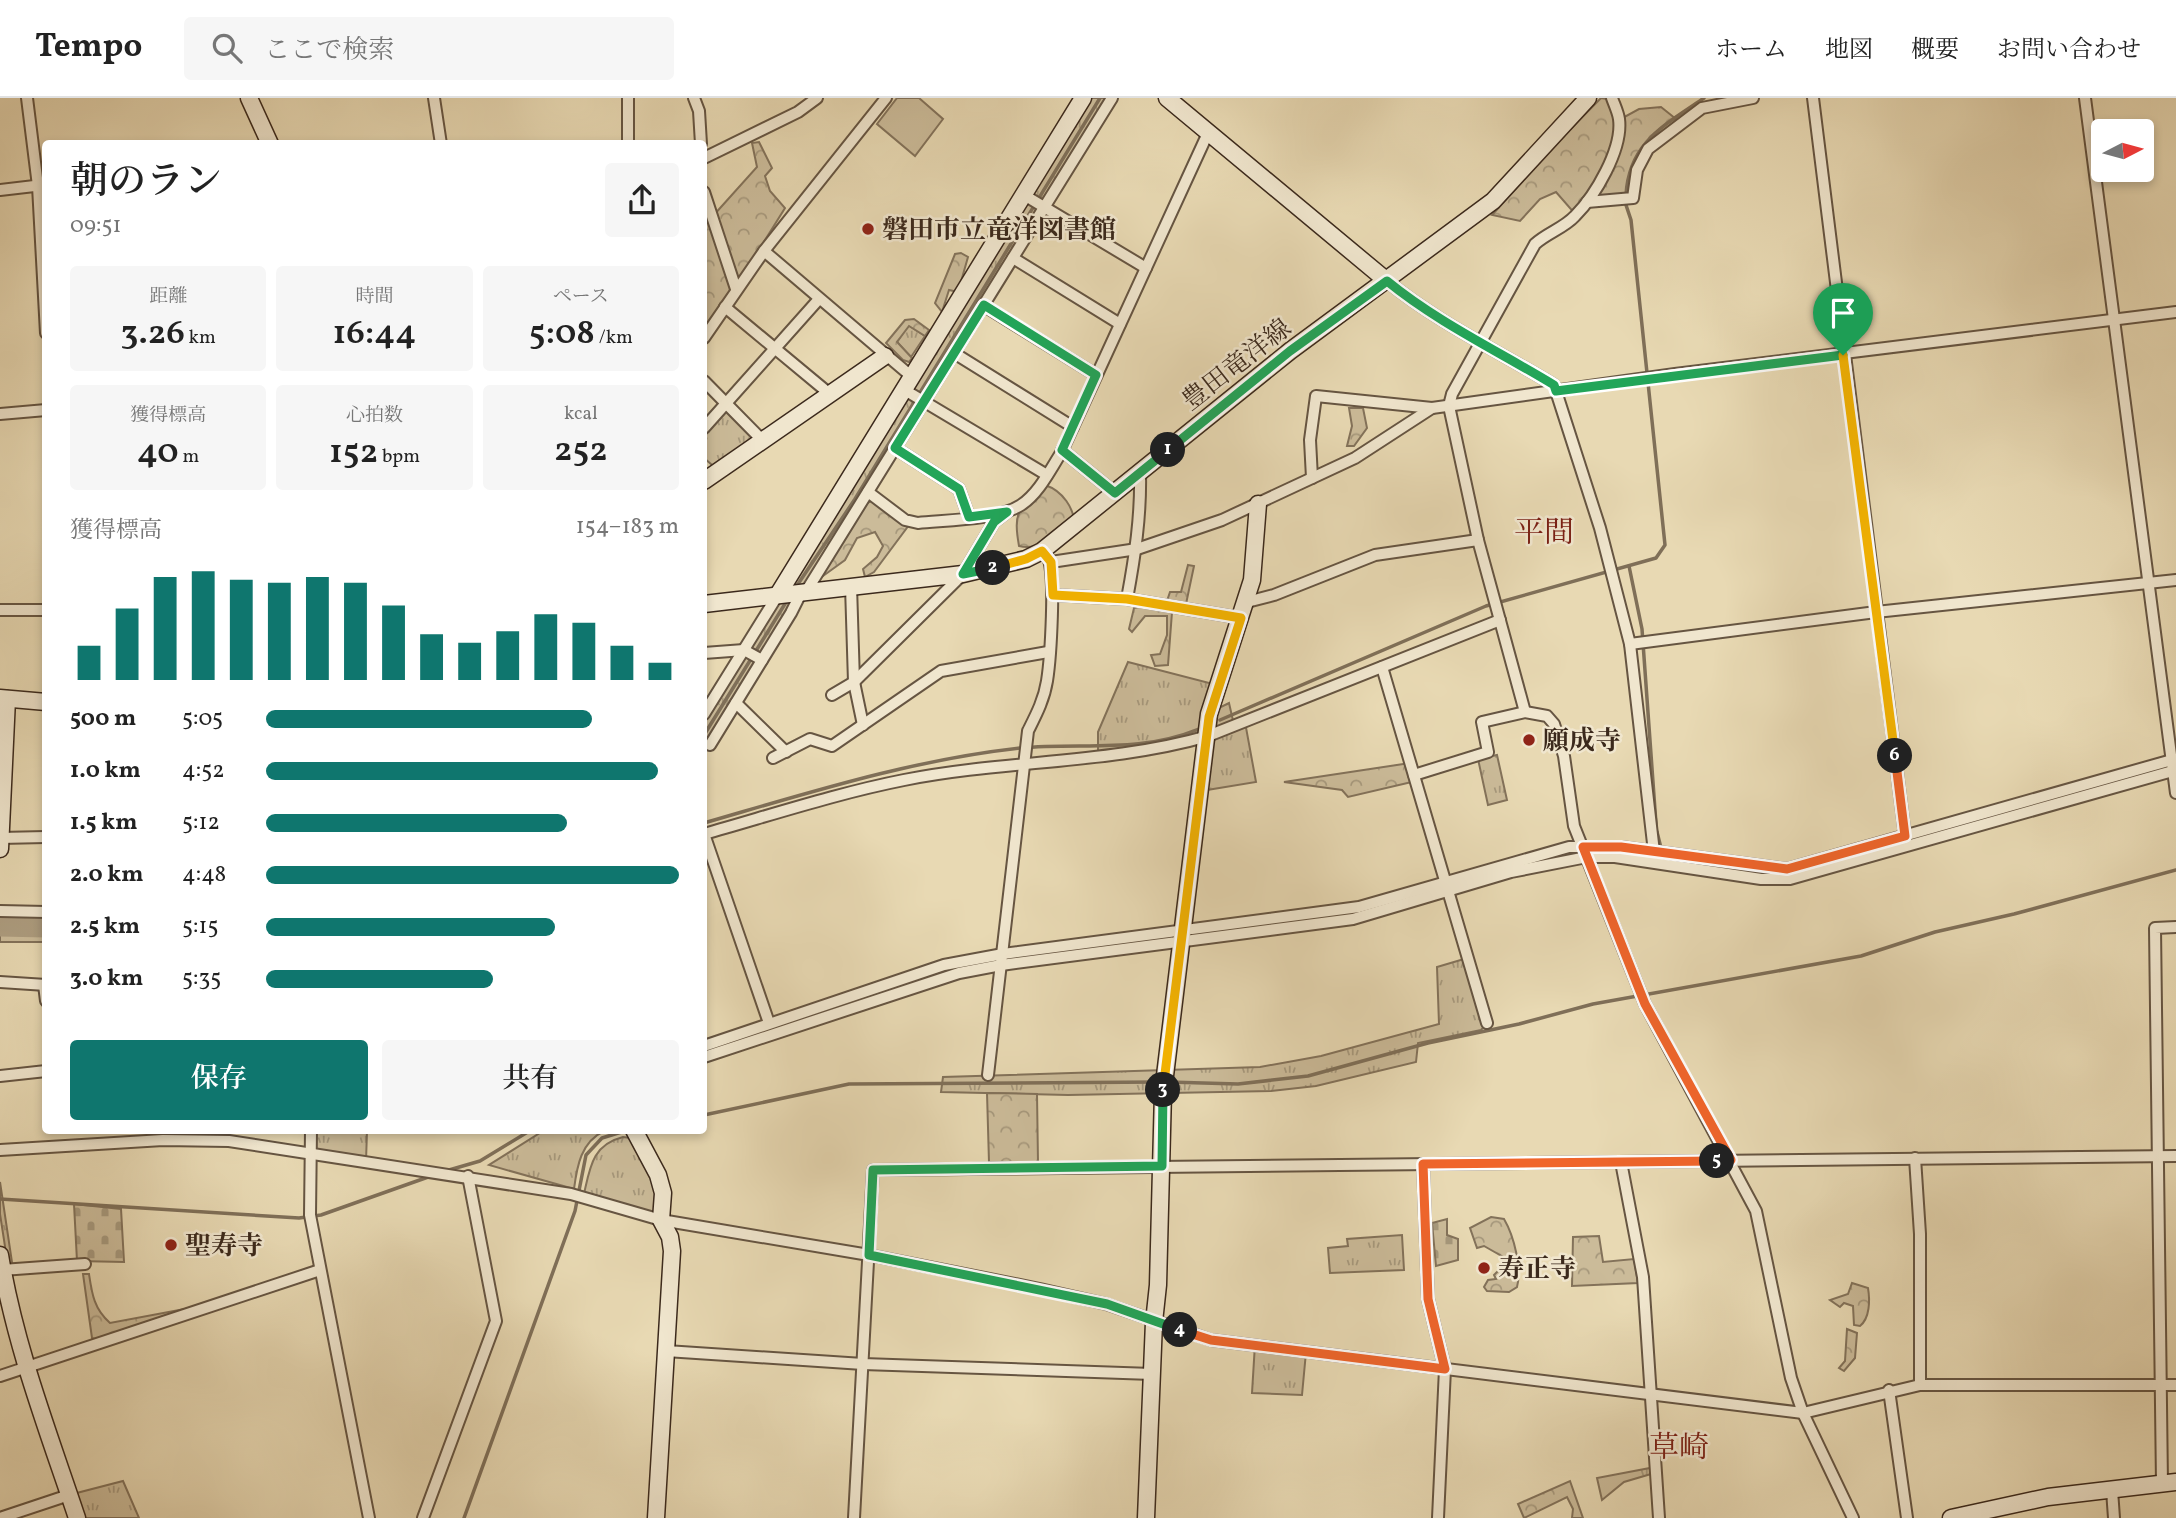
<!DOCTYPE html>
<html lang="ja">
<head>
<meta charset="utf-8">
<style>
	:root { --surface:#fff; --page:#f6f6f6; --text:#222; --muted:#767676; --line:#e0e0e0; --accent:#0f766e }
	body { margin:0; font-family:Vollkorn,"Noto Serif JP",serif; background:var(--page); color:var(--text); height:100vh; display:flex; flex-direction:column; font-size:26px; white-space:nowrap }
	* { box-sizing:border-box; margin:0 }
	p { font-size:23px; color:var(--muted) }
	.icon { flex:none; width:38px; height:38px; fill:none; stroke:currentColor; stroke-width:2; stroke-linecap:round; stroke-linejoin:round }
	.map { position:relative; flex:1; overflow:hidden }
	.drawer { position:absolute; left:42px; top:42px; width:665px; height:994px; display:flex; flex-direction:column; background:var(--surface); border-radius:7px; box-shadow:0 4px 10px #0003 }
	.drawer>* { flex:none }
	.needle { width:46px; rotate:84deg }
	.tools { position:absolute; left:2091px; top:21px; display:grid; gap:14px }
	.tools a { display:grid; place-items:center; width:63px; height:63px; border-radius:7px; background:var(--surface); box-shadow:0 4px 10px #0003; font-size:35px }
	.pin { position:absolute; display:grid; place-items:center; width:60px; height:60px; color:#fff; margin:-72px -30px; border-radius:50% 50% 50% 0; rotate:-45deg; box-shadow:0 0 7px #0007 }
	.pin .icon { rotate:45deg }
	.km { position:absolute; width:35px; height:35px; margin:-18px; border-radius:50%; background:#222; color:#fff; font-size:19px; line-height:35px; text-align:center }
	.round { display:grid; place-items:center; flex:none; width:74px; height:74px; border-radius:7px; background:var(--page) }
	.overview { display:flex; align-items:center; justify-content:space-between; height:119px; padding:0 28px }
	h1 { font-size:38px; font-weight:600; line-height:52px }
	.stats { display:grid; grid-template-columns:repeat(3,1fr); gap:10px; height:119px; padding:7px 28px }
	.stats div { display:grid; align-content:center; border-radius:7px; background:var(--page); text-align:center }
	.stats b { font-size:35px; font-weight:600 }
	.stats small { font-size:19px; font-weight:400 }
	.stats p { font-size:19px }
	.chart { height:196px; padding:14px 28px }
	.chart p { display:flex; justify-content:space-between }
	.chart svg { width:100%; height:126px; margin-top:7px; stroke:var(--accent); stroke-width:6 }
	.button { display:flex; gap:14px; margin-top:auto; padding:14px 28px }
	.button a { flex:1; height:80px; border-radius:7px; background:var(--accent); color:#fff; font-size:28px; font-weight:600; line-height:80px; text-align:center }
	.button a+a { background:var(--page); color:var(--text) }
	ul { padding:0 28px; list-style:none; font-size:23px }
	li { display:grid; grid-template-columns:112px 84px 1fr; align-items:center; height:52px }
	li i { height:18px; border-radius:9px; background:var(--accent) }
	header { display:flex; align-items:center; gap:42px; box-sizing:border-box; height:98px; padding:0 35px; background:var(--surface); border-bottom:2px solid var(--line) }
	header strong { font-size:33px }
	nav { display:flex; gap:38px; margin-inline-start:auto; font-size:24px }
	.search { width:490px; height:63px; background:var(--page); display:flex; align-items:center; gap:18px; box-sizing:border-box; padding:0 24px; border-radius:7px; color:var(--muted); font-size:26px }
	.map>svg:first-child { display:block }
	.grass { fill:url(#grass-tufts); stroke:#83725a; stroke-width:2 }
	.forest { fill:url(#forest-crowns); stroke:#83725a; stroke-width:2 }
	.cemetery { fill:url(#cemetery-stones); stroke:#83725a; stroke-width:2 }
	.green { fill:#cbbb99; stroke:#83725a; stroke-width:2 }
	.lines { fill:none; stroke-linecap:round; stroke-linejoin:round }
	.stream { stroke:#7f6f58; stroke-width:3.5 }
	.river { stroke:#ad9d80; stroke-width:19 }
	.street-casing { stroke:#665542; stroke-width:14 }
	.secondary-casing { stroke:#3b291c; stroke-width:19 }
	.street { stroke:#f0e6ce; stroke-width:10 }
	.secondary { stroke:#f0e6ce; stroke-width:16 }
	.split-1-casing { stroke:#fff; stroke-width:14 }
	.split-2-casing { stroke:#fff; stroke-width:14 }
	.split-3-casing { stroke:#fff; stroke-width:14 }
	.split-4-casing { stroke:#fff; stroke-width:14 }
	.split-5-casing { stroke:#fff; stroke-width:14 }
	.split-6-casing { stroke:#fff; stroke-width:14 }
	.split-7-casing { stroke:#fff; stroke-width:14 }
	.split-1 { stroke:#22a559; stroke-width:9 }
	.split-2 { stroke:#22a559; stroke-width:9 }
	.split-3 { stroke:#f5b400; stroke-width:9 }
	.split-4 { stroke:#22a559; stroke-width:9 }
	.split-5 { stroke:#f0652b; stroke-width:9 }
	.split-6 { stroke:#f0652b; stroke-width:9 }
	.split-7 { stroke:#f5b400; stroke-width:9 }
	.poi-dot { fill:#8f2418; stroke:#f0e6ce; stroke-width:2.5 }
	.labels { text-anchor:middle; stroke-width:5; stroke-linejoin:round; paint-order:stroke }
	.poi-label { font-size:26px; font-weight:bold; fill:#3b291c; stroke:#f0e6ce; text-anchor:start }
	.street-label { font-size:26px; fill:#3b291c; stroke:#f0e6ce }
	.quarter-label { font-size:30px; fill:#7a1f14; stroke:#f0e6ce }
</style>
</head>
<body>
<header>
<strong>Tempo</strong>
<div class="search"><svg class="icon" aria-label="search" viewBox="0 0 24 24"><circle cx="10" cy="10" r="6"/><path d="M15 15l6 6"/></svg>ここで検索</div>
<nav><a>ホーム</a><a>地図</a><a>概要</a><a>お問い合わせ</a></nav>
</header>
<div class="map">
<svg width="2176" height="1420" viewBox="0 0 2176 1420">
	<defs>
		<pattern id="grass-tufts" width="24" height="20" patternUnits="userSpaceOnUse" patternTransform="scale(1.75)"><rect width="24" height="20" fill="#cbbb99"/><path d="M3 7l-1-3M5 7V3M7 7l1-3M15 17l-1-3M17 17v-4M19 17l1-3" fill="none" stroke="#a6987c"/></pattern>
		<pattern id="forest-crowns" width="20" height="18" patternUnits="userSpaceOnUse" patternTransform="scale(1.75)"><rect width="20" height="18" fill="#cbbb99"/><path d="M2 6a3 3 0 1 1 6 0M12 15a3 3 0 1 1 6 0" fill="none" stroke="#a6987c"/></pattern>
		<pattern id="cemetery-stones" width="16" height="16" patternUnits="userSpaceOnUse" patternTransform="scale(1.75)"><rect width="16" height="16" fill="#cbbb99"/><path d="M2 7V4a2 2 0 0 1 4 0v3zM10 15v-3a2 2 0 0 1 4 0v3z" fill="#a6987c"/></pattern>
	</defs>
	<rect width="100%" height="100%" fill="#e8d9b3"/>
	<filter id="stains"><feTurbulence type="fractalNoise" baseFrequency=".00286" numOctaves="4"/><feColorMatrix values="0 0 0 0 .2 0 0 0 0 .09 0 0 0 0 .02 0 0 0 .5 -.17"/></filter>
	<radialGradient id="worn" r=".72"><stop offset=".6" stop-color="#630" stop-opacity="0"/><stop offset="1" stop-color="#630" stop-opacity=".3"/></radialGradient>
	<g class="grass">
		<polygon points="1087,0 1112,0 704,653 704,621"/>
		<polygon points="908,227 925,238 911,259 897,244"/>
		<polygon points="729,308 764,344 719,373 704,360 704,332"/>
		<polygon points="1128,564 1217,587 1219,610 1229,605 1234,627 1245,624 1256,684 1201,693 1208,638 1098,657 1098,634"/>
		<polygon points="1497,657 1507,702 1488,707 1478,661"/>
		<rect x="0" y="816" width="45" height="28"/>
		<polygon points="1464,861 1487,925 1481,932 1418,945 1416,964 1316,988 1271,993 1068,997 941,994 943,979 1260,969 1321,958 1439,926 1437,869"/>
		<polygon points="314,1033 367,1033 366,1063 315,1056"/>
		<path d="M543,1033H604C581,1044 577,1068 574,1091L489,1067Z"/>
		<path d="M623,1039L631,1040L655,1084V1116L583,1100C590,1071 591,1047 623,1039Z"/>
		<polygon points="0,1084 13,1171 8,1168 0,1116"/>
		<polygon points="1402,1137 1404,1172 1330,1175 1328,1150 1348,1148 1347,1141"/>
		<polygon points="1255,1246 1306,1254 1302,1297 1252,1295"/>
		<polygon points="1650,1370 1651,1376 1624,1384 1602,1402 1597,1380"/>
		<polygon points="123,1383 139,1420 79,1420 69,1397"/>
	</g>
	<g class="forest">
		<polygon points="1601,0 1613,2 1619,22 1639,11 1661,9 1681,25 1642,60 1634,96 1587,104 1576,117 1556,94 1540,101 1520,123 1492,117 1523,83 1533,63 1553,49"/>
		<polygon points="759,44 772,70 765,78 770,93 785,110 704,240 704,128 757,69 752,45"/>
		<polygon points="961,155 968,159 958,194 949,192 942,214 935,205 955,156"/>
		<polygon points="914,221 929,232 925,238 909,228 897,244 912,260 909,264 903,262 886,245 905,222"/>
		<polygon points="1349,310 1363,310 1367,330 1354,348 1347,348 1352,328"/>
		<path d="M1045,387C1063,393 1074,410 1075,428C1058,438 1039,453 1019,448C1013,414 1018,410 1045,387Z"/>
		<path d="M871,403L909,427L874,474L865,479L863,471L877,459L883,448L875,434L857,440L845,462L823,478C833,453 845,414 871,403Z"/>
		<polygon points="1188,467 1194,468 1186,506 1166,506 1170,494 1181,494"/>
		<polygon points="1144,508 1172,514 1168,567 1155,568 1151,557 1160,556 1167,537 1167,518 1145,518 1132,534 1129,531 1134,510"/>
		<polygon points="1410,665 1416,683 1348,699 1342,692 1284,684"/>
		<polygon points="987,995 1037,996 1038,1064 989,1064"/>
		<path d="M1491,1119L1504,1121C1514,1138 1522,1170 1517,1189L1509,1194L1487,1193L1484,1189L1488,1182L1496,1181L1494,1177L1503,1168L1505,1160L1484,1148L1477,1150L1470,1130Z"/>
		<polygon points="1599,1138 1603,1164 1634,1161 1638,1185 1572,1188 1573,1139"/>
		<path d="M83,1176H89C92,1196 94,1211 110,1225L190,1210L98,1242L92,1240Z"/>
		<path d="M1852,1185L1868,1190C1870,1202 1870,1220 1860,1228L1854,1227L1853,1208L1844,1205L1840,1209L1830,1202L1848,1196Z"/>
		<polygon points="1847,1231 1857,1235 1855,1260 1844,1273 1839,1270 1845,1263"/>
		<polygon points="1570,1383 1583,1420 1572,1420 1573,1411 1567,1399 1524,1420 1518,1406"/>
	</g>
	<g class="cemetery">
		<polygon points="74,1106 121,1111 124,1164 77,1163"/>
		<polygon points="1447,1121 1447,1137 1458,1141 1458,1162 1436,1168 1432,1125"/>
	</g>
	<polygon class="green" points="897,0 919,0 943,21 915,58 877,26"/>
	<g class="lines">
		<g class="stream">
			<path d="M1626,97C1629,44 1665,27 1704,0"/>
			<polyline points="1629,468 1642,531 1656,726"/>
			<polyline points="796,489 855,401 1100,0"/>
			<polyline points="1220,622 1486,508 1656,460 1665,447 1631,122 1625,104"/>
			<polyline points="704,637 788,501"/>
			<path d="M704,725C808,695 911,662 1020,650C1083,644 1137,656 1199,631"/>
			<polyline points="1657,734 1661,750"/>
			<polyline points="1624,755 1648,759"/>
			<polyline points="1548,760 1578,755"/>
			<polyline points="1752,774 1783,775"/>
			<polyline points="1168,984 1238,986 1308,978 1428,945 1519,926 1593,906 1861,858 1935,834 2014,816 2176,772"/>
			<polyline points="704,1017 849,986 1160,984"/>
			<polyline points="449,1072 480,1063 531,1032"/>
			<polyline points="0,1101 299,1120 321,1117 431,1078"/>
			<polyline points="464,1420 575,1113 586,1057 602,1040 628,1032"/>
		</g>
		<polyline class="river" points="0,829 46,830"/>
		<defs>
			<g id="street">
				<polyline points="27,0 38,88 46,235"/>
				<polyline points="434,0 441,46"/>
				<polyline points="628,0 628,46"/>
				<polyline points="694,0 699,13 701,46"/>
				<polyline points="1813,0 1905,738"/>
				<polyline points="2085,0 2176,695"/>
				<polyline points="704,60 798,14 817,0"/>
				<polyline points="0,92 43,87"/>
				<polyline points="704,94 736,191"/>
				<polyline points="1024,97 1146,170"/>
				<polyline points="1587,104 1633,100 1637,72 1648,51 1702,10 1753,0"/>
				<polyline points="764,153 911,278"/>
				<polyline points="1013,160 1120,226"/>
				<path d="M1387,183C1437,224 1498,253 1554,287L1600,430L1630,546L1654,754"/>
				<polyline points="983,207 1096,277"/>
				<polyline points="725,209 831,297"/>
				<polyline points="704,240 764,153 886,0"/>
				<polyline points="954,255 1073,329"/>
				<polyline points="704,283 764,344"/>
				<polyline points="903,291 1047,377"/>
				<polyline points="0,316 46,312"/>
				<polyline points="704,330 819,201"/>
				<polyline points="895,350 959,391 969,419"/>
				<polyline points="1062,352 1115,395"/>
				<polyline points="1312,380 1310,342 1316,298 1432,310"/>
				<path d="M868,394L905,422L918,425C946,422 998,422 1021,407C1039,395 1050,372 1061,355L1208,35"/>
				<polyline points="1051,464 1137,451 1222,422 1355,360 1432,310 1675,276 2176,214"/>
				<polyline points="851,488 854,584 863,627"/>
				<polyline points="807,492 1112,0"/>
				<polyline points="1053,497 1127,501 1241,520"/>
				<path d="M1127,501C1135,458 1141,418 1140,375"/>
				<polyline points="1247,504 1274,497 1375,457 1478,442"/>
				<polyline points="0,512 46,512"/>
				<polyline points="1630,546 1876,514 2176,482"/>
				<polyline points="704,555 744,552 762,562"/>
				<polyline points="1382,569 1487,925"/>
				<polyline points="832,597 854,584 963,476 994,424 1007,414"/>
				<polyline points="736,605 786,654"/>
				<path d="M1525,614L1478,442L1449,308L1452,296L1535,146C1547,135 1564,130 1575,118C1595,98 1623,51 1619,21C1618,14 1614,6 1612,0"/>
				<polyline points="704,616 779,495"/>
				<polyline points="710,647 791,515 802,493"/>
				<polyline points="773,660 810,641 832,648 941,573 1048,554"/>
				<polyline points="1414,677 1488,654 1482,624 1525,614 1547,618 1554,626 1564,658 1574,728 1645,906 1756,1113 1791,1280 1803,1315 1853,1420"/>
				<path d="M704,736C768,718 838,695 904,682C1004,662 1111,666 1208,638L1500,522"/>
				<polyline points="704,736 769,925"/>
				<polyline points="0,740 46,739"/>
				<polyline points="0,813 46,814"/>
				<polyline points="0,884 46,887"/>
				<polyline points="44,887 46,903"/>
				<polyline points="704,948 944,867 1003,856 1359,809 1569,749 1621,749 1787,771 2172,662"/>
				<polyline points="704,959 959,875 1001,867 1353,821 1511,774 1587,759 1615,759 1761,781 1790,781 2176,672"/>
				<path d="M988,977L1028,633C1036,617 1044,602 1047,583C1050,564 1057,471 1047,459"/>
				<polyline points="0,978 46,973"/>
				<polyline points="311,1032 310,1117 369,1420"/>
				<polyline points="0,1052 163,1042 229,1043 571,1096 661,1122 869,1157 1040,1191 1106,1206 1211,1242 1803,1315 1920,1287 2176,1287"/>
				<polyline points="1915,1060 1920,1136 1920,1287"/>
				<polyline points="1621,1064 1643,1179 1659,1420"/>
				<polyline points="1423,1066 1428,1201 1445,1271 1438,1420"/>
				<polyline points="2,1172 85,1166"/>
				<polyline points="666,1253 863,1266 1152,1276"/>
				<polyline points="0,1278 320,1172"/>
				<polyline points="1889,1292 1907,1420"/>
				<polyline points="2162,1386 2155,830 2176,829"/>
				<polyline points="2112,1392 2114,1420"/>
				<polyline points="0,1420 69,1397"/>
				<polyline points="423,1420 496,1223 468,1078"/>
				<polyline points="854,1420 873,1072 2176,1058"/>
			</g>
			<g id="secondary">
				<polyline points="249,0 270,46"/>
				<polyline points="1167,0 1387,183"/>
				<polyline points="704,383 885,258"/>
				<polyline points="779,495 1083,0"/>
				<polyline points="704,506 963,476 1026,461 1042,453 1290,253 1493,103 1588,0"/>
				<polyline points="0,600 46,604"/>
				<polyline points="0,751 7,601"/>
				<polyline points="634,1032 658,1077 663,1095 661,1122 670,1139 672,1153 656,1420"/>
				<path d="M0,1157C15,1248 48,1333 77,1420"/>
				<polyline points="1146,1420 1154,1224 1158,1187 1163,994 1209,616 1252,482 1258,406"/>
				<polyline points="1951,1420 2048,1399 2176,1384"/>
			</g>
		</defs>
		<use href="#street" class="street-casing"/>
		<use href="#secondary" class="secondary-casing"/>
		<use href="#street" class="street"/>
		<use href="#secondary" class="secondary"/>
	</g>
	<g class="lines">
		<defs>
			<path id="split-1" d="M1168,352L1290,253L1387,183C1437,224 1498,253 1554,287L1556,293L1843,257"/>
			<polyline id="split-2" points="993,470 963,476 994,424 1007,414 969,419 959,391 895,350 984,207 1096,277 1062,352 1115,395 1168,352"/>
			<polyline id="split-3" points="993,470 1026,461 1042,453 1051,464 1053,497 1127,501 1241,520 1209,619 1163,992"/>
			<polyline id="split-4" points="1163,992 1162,1068 873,1072 869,1157 1107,1206 1180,1232"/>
			<polyline id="split-5" points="1180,1232 1211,1242 1445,1271 1428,1201 1423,1066 1717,1063"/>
			<polyline id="split-6" points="1717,1063 1731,1062 1645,906 1583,749 1621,749 1787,771 1905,738 1895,658"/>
			<polyline id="split-7" points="1843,257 1895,658"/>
		</defs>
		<use href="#split-1" class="split-1-casing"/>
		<use href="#split-2" class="split-2-casing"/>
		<use href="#split-3" class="split-3-casing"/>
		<use href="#split-4" class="split-4-casing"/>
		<use href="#split-5" class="split-5-casing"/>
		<use href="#split-6" class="split-6-casing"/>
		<use href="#split-7" class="split-7-casing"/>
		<use href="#split-1" class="split-1"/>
		<use href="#split-2" class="split-2"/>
		<use href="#split-3" class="split-3"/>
		<use href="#split-4" class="split-4"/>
		<use href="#split-5" class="split-5"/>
		<use href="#split-6" class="split-6"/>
		<use href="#split-7" class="split-7"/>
	</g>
	<g class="poi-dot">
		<circle cx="868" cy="131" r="7"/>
		<circle cx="1529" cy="642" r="7"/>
		<circle cx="171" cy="1147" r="7"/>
		<circle cx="1484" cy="1170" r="7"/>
	</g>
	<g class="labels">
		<g class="poi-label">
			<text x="882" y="140">磐田市立竜洋図書館</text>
			<text x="1543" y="651">願成寺</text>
			<text x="185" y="1156">聖寿寺</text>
			<text x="1498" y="1179">寿正寺</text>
		</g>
		<g class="street-label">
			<text transform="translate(1236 266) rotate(-38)" y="9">豊田竜洋線</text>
		</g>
		<g class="quarter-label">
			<text x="1544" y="444">平間</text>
			<text x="1679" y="1359">草崎</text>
		</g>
	</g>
	<rect width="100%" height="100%" filter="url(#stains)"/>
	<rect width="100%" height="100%" fill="url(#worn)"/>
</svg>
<div class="tools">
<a><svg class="needle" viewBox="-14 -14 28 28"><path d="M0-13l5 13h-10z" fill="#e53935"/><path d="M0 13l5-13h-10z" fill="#767676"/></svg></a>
</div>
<div class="pin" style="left:1843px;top:257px;background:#1e9e55"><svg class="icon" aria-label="arrive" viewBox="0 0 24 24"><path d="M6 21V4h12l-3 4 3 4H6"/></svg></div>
<b class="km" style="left:1168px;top:352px">1</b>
<b class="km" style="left:993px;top:470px">2</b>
<b class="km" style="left:1163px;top:992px">3</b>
<b class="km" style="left:1180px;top:1232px">4</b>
<b class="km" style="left:1717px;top:1063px">5</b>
<b class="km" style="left:1895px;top:658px">6</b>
<section class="drawer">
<div class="overview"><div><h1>朝のラン</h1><p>09:51</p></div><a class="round"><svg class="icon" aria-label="share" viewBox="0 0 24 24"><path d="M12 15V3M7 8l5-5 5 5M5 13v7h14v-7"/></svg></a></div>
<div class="stats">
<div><p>距離</p><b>3.26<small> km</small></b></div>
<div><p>時間</p><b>16:44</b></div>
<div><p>ペース</p><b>5:08<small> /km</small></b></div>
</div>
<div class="stats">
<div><p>獲得標高</p><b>40<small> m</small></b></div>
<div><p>心拍数</p><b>152<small> bpm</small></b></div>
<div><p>kcal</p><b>252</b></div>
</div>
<div class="chart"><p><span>獲得標高</span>154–183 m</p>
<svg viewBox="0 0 160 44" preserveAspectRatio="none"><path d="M5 44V32M15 44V19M25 44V8M35 44V6M45 44V9M55 44V10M65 44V8M75 44V10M85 44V18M95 44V28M105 44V31M115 44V27M125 44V21M135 44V24M145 44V32M155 44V38"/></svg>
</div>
<ul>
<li><b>500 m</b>5:05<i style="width:79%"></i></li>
<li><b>1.0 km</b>4:52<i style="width:95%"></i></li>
<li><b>1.5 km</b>5:12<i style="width:73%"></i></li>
<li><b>2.0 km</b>4:48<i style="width:100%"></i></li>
<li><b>2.5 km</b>5:15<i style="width:70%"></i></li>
<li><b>3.0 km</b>5:35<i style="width:55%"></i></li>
</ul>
<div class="button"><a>保存</a><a>共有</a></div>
</section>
</div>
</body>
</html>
